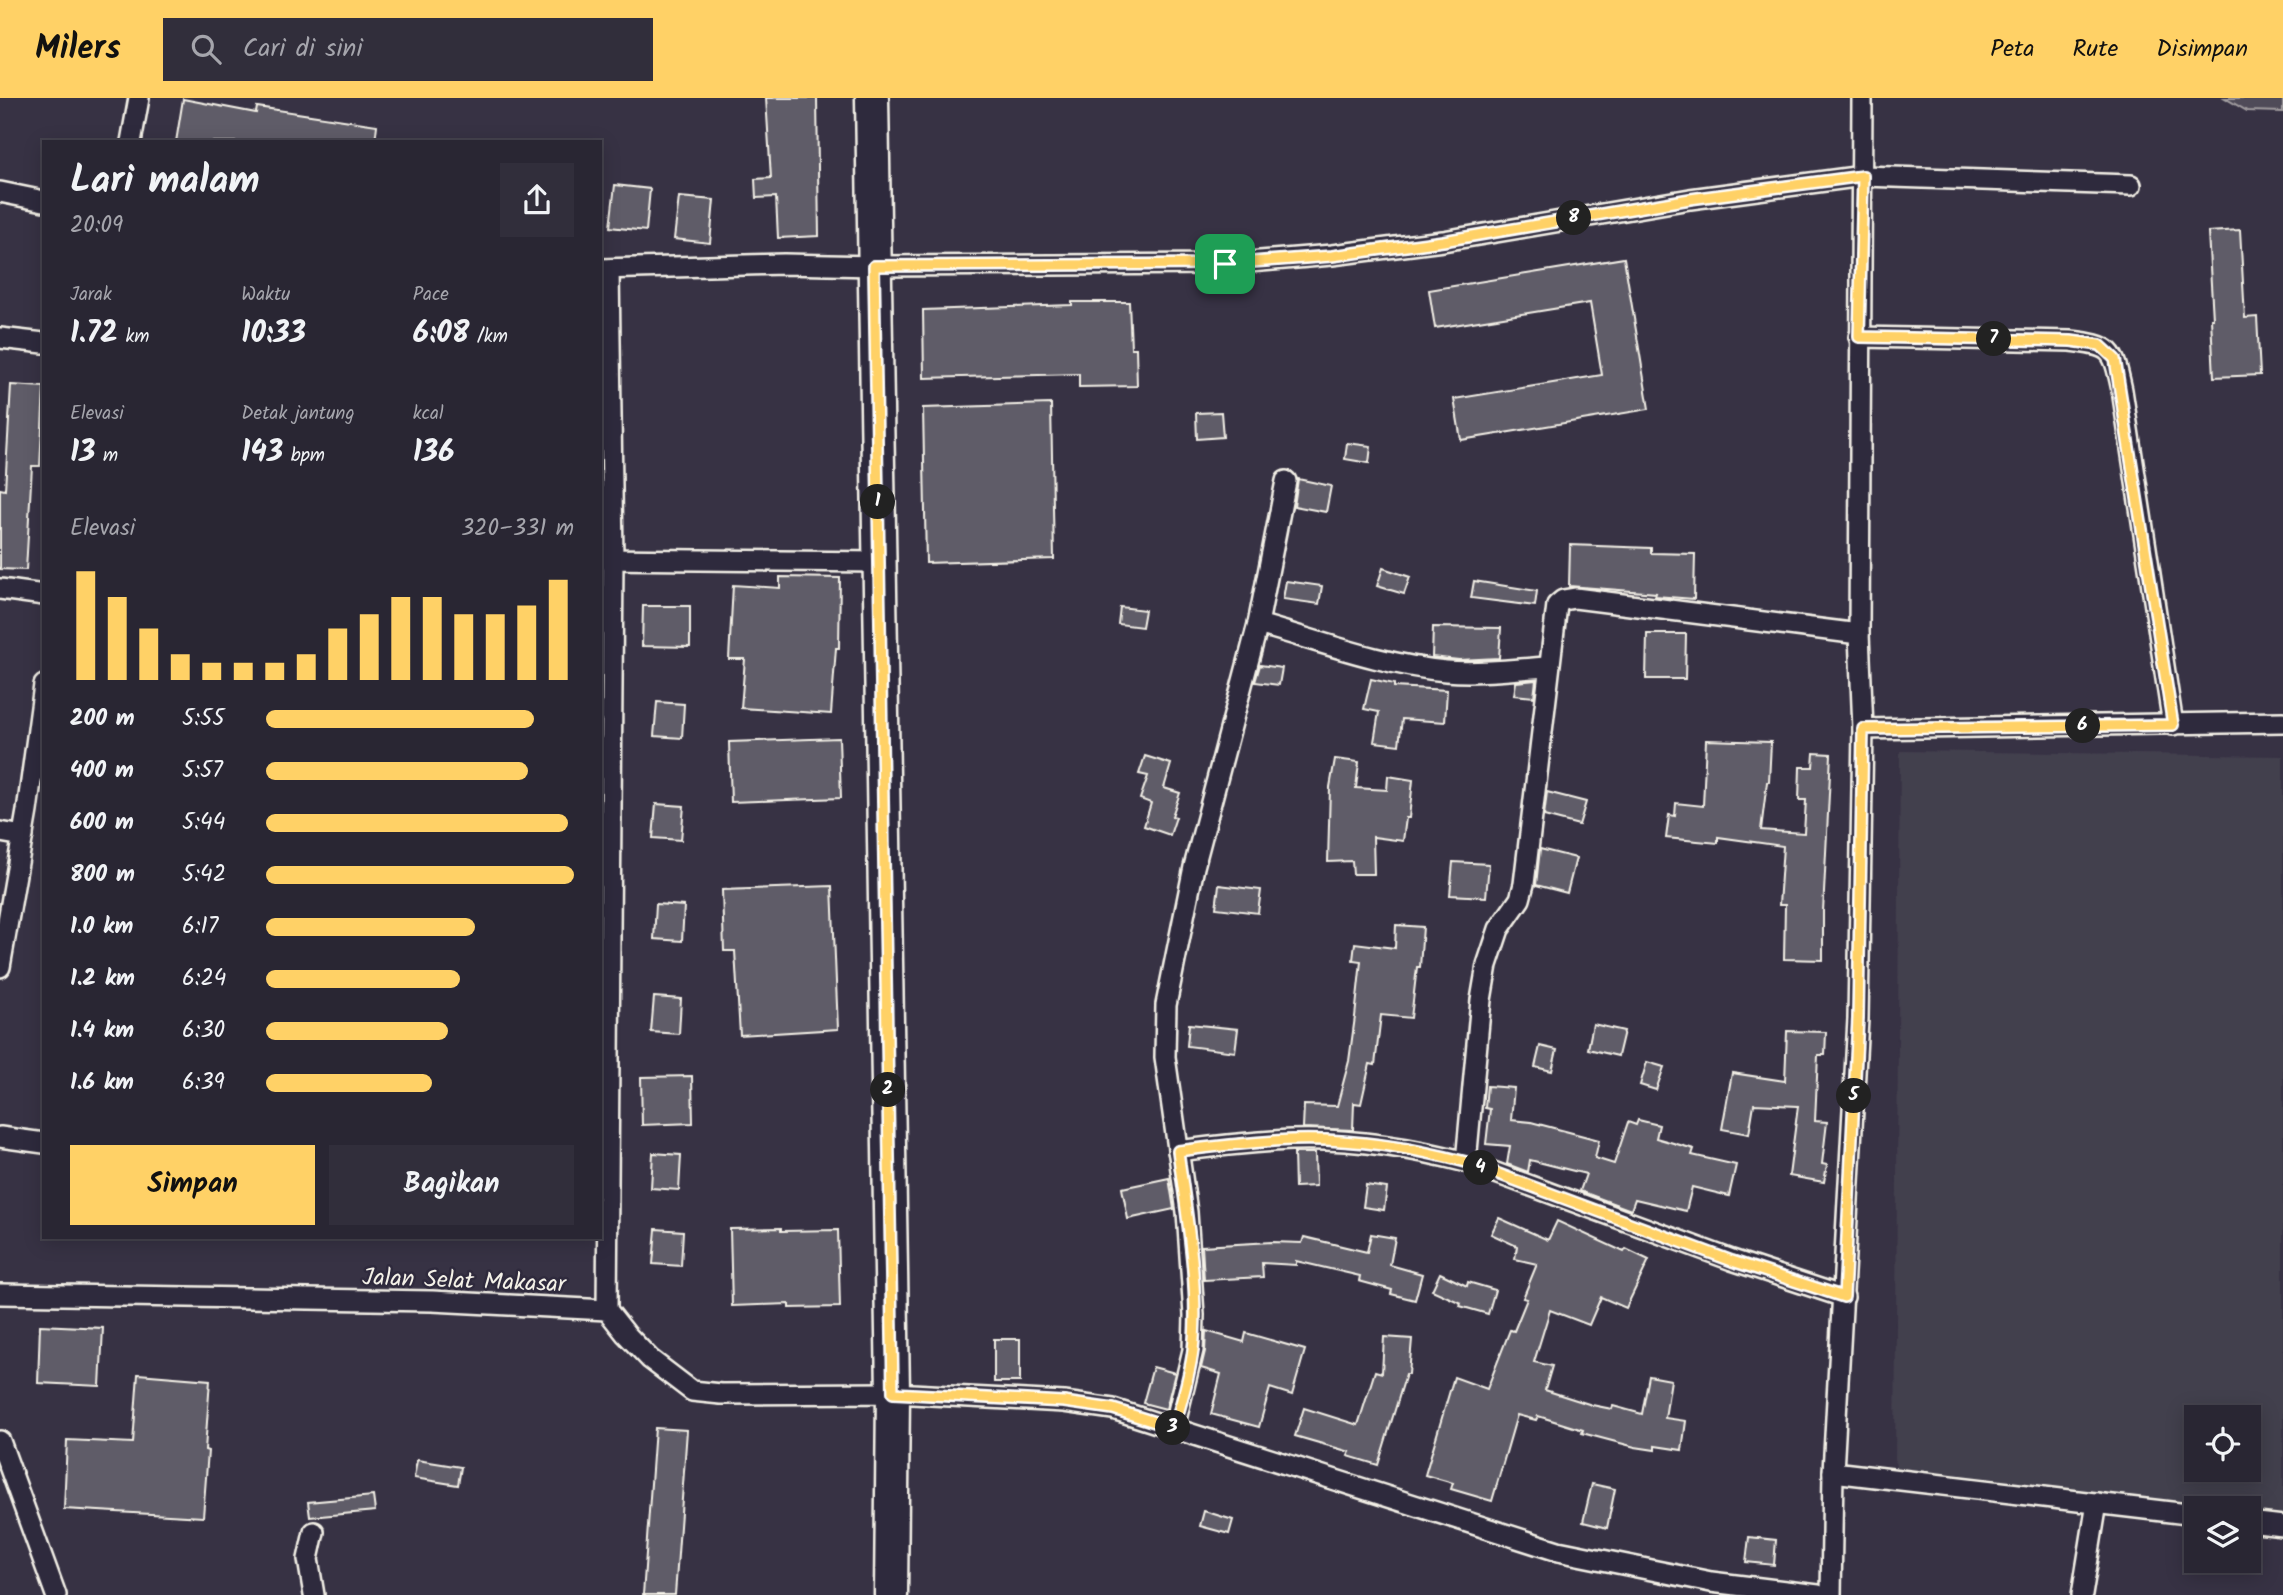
<!DOCTYPE html>
<html lang="id">
<head>
<meta charset="utf-8">
<style>
	:root { --surface:#292633; --page:#312e3b; --text:#f1f3f6; --muted:#a5a5ac; --line:#45434e; --accent:#ffd166 }
	body { margin:0; font-family:Kalam,sans-serif; background:var(--page); color:var(--text); height:100vh; display:flex; flex-direction:column; font-size:26px; white-space:nowrap }
	* { box-sizing:border-box; margin:0 }
	p { font-size:23px; color:var(--muted) }
	.icon { flex:none; width:38px; height:38px; fill:none; stroke:currentColor; stroke-width:2; stroke-linecap:round; stroke-linejoin:round }
	.map { position:relative; flex:1; overflow:hidden }
	.details { position:absolute; left:42px; top:42px; width:560px; height:1099px; display:flex; flex-direction:column; background:var(--surface); border-radius:0px; box-shadow:0 4px 18px #0003,0 0 0 2px var(--line) }
	.details>* { flex:none }
	.buttons { position:absolute; left:2184px; top:1307px; display:grid; gap:14px }
	.buttons a { display:grid; place-items:center; width:77px; height:77px; border-radius:0px; background:var(--surface); box-shadow:0 4px 18px #0003,0 0 0 2px var(--line); font-size:35px }
	.pin { position:absolute; display:grid; place-items:center; width:60px; height:60px; color:#fff; margin:-30px; border-radius:14px; box-shadow:0 4px 10px #0006 }
	.km { position:absolute; width:35px; height:35px; margin:-18px; border-radius:50%; background:#222; color:#fff; font-size:19px; line-height:35px; text-align:center }
	.round { display:grid; place-items:center; flex:none; width:74px; height:74px; border-radius:0px; background:var(--page) }
	.summary { display:flex; align-items:center; justify-content:space-between; height:119px; padding:0 28px }
	h1 { font-size:38px; font-weight:700; line-height:52px }
	.stats { display:grid; grid-template-columns:repeat(3,1fr); gap:10px; height:119px; padding:7px 28px }
	.stats div { display:grid; align-content:center }
	.stats b { font-size:30px; font-weight:700 }
	.stats small { font-size:19px; font-weight:400 }
	.stats p { font-size:19px }
	.chart { height:196px; padding:14px 28px }
	.chart p { display:flex; justify-content:space-between }
	.chart svg { width:100%; height:126px; margin-top:7px; stroke:var(--accent); stroke-width:6 }
	.cta { display:flex; gap:14px; margin-top:auto; padding:14px 28px }
	.cta a { flex:1; height:80px; border-radius:0px; background:var(--accent); color:#111; font-size:28px; font-weight:700; line-height:80px; text-align:center }
	.cta a+a { background:var(--page); color:var(--text) }
	ul { padding:0 28px; list-style:none; font-size:23px }
	li { display:grid; grid-template-columns:112px 84px 1fr; align-items:center; height:52px }
	li i { height:18px; border-radius:9px; background:var(--accent) }
	header { display:flex; align-items:center; gap:42px; box-sizing:border-box; height:98px; padding:0 35px; background:var(--accent); color:#111 }
	header strong { font-size:33px }
	nav { display:flex; gap:38px; margin-inline-start:auto; font-size:24px }
	.search { width:490px; height:63px; background:var(--page); display:flex; align-items:center; gap:18px; box-sizing:border-box; padding:0 24px; border-radius:0px; color:var(--muted); font-size:26px }
	.map>svg:first-child { display:block }
	.built { fill:#433f4e; fill-rule:evenodd }
	.green { fill:#504b59; stroke:#a29ea0; stroke-width:2 }
	.building { fill:#5f5c67; stroke:#f4f1e8; stroke-width:2 }
	.lines { fill:none; stroke-linecap:round; stroke-linejoin:round }
	.street-casing { stroke:#f4f1e8; stroke-width:24 }
	.primary-casing { stroke:#f4f1e8; stroke-width:37 }
	.street { stroke:#2f2a3d; stroke-width:19 }
	.primary { stroke:#2f2a3d; stroke-width:32 }
	.route-casing { stroke:#fff; stroke-width:14 }
	.route { stroke:#ffd166; stroke-width:9 }
	.labels { text-anchor:middle; stroke-width:5; stroke-linejoin:round; paint-order:stroke }
	.street-label { font-size:24px; fill:#f4f1e8; stroke:#2f2a3d }
</style>
</head>
<body>
<header>
<strong>Milers</strong>
<div class="search"><svg class="icon" aria-label="search" viewBox="0 0 24 24"><circle cx="10" cy="10" r="6"/><path d="M15 15l6 6"/></svg>Cari di sini</div>
<nav><a>Peta</a><a>Rute</a><a>Disimpan</a></nav>
</header>
<div class="map">
<svg width="2283" height="1497" viewBox="0 0 2283 1497">
	<rect width="100%" height="100%" fill="#373244"/>
	<filter id="ink" filterUnits="userSpaceOnUse"><feTurbulence type="fractalNoise" baseFrequency=".0143" numOctaves="2"/><feDisplacementMap in="SourceGraphic" scale="14" xChannelSelector="R" yChannelSelector="G"/><feConvolveMatrix kernelMatrix="1 2 1 2 8 2 1 2 1" color-interpolation-filters="sRGB"/></filter>
	<g filter="url(#ink)">
		<path class="built" d="M1900,653L2283,658V1416L1897,1372L1895,1364ZM2196,1320H2249V1372H2196Z"/>
		<polygon class="green" points="2225,0 2283,0 2283,14 2247,13"/>
		<g class="building">
			<polygon points="766,0 817,0 819,138 778,140 776,99 756,100 755,81 771,80"/>
			<polygon points="183,1 256,15 257,9 377,27 375,44 176,44"/>
			<polygon points="615,87 650,91 646,133 610,129"/>
			<polygon points="679,99 714,102 710,145 674,141"/>
			<polygon points="2240,132 2245,220 2257,219 2260,277 2214,279 2211,221 2213,221 2208,134"/>
			<polygon points="1624,160 1649,311 1461,342 1454,301 1602,277 1590,205 1435,230 1429,192"/>
			<polygon points="1072,204 1129,204 1131,250 1136,250 1137,288 1079,289 1079,276 924,280 923,212 1072,207"/>
			<polygon points="11,287 44,289 40,368 32,368 26,472 0,471 0,391 5,392"/>
			<polygon points="1051,306 1054,461 926,465 923,310"/>
			<polygon points="1221,314 1223,339 1197,341 1196,315"/>
			<polygon points="1347,345 1371,348 1369,365 1345,361"/>
			<polygon points="1298,381 1331,388 1326,414 1294,408"/>
			<polygon points="1570,447 1651,450 1651,455 1695,456 1694,501 1655,498 1656,495 1569,488"/>
			<polygon points="1383,470 1410,479 1404,496 1377,488"/>
			<polygon points="780,479 840,480 839,550 836,550 831,616 741,610 745,561 729,561 733,487 780,490"/>
			<polygon points="1286,483 1322,488 1319,506 1283,501"/>
			<polygon points="1474,483 1537,493 1535,508 1471,500"/>
			<polygon points="643,508 690,508 690,549 642,548"/>
			<polygon points="1120,509 1145,512 1142,529 1118,526"/>
			<polygon points="1433,529 1501,530 1499,560 1459,562 1432,559"/>
			<polygon points="1647,536 1686,536 1685,581 1646,581"/>
			<polygon points="1260,567 1282,570 1279,587 1255,584"/>
			<polygon points="1371,581 1394,586 1394,589 1447,592 1445,624 1402,621 1399,647 1374,644 1379,614 1364,611"/>
			<polygon points="1536,582 1534,599 1514,597 1516,584"/>
			<polygon points="657,604 684,606 682,640 654,638"/>
			<polygon points="839,640 841,700 731,704 729,644"/>
			<polygon points="1706,642 1771,644 1769,684 1767,684 1761,732 1804,735 1806,702 1799,702 1800,669 1813,669 1814,655 1831,656 1823,814 1823,862 1784,861 1785,807 1779,807 1783,748 1718,739 1718,745 1666,740 1669,717 1675,718 1676,705 1703,708"/>
			<polygon points="1145,658 1171,666 1164,690 1180,695 1172,718 1176,719 1170,737 1144,728 1151,705 1140,701 1148,678 1139,676"/>
			<polygon points="1335,661 1359,664 1356,690 1387,692 1388,678 1413,682 1409,720 1406,720 1403,743 1373,739 1374,776 1353,776 1352,763 1328,764 1330,689"/>
			<polygon points="1547,694 1586,704 1579,727 1544,718"/>
			<polygon points="656,706 684,708 681,742 653,740"/>
			<polygon points="1540,751 1576,760 1567,795 1536,787"/>
			<polygon points="1453,764 1489,766 1486,799 1450,797"/>
			<polygon points="1219,787 1261,792 1258,815 1216,810"/>
			<polygon points="832,788 838,931 740,937 735,853 724,853 722,792"/>
			<polygon points="656,806 684,808 682,843 654,841"/>
			<polygon points="1396,827 1423,829 1420,869 1417,869 1411,920 1381,917 1375,967 1370,966 1361,1006 1354,1005 1353,1032 1303,1030 1304,1007 1337,1008 1349,963 1355,919 1361,863 1353,862 1355,845 1395,850"/>
			<polygon points="654,899 681,901 679,936 651,934"/>
			<polygon points="1189,926 1238,931 1235,954 1187,948"/>
			<polygon points="1593,926 1624,933 1618,958 1588,951"/>
			<polygon points="1787,933 1826,934 1825,957 1818,957 1815,1023 1827,1024 1822,1066 1827,1067 1824,1084 1789,1078 1798,1008 1754,1006 1749,1036 1722,1031 1732,975 1785,983"/>
			<polygon points="1540,948 1557,952 1552,973 1535,969"/>
			<polygon points="1647,964 1664,969 1656,992 1640,987"/>
			<polygon points="692,978 693,1025 642,1027 641,979"/>
			<polygon points="1487,988 1514,990 1511,1022 1531,1024 1599,1042 1595,1060 1614,1066 1628,1024 1636,1027 1638,1022 1659,1027 1656,1040 1694,1051 1692,1057 1736,1067 1729,1098 1692,1089 1686,1113 1635,1101 1631,1112 1580,1093 1586,1076 1530,1062 1528,1074 1507,1066 1510,1048 1486,1046 1490,1011 1485,1010"/>
			<polygon points="653,1055 681,1057 679,1092 651,1090"/>
			<polygon points="1294,1055 1315,1055 1316,1088 1295,1089"/>
			<polygon points="1169,1080 1174,1111 1128,1121 1122,1090"/>
			<polygon points="1366,1087 1387,1090 1384,1112 1363,1109"/>
			<polygon points="1499,1120 1548,1142 1557,1123 1624,1154 1626,1151 1649,1162 1626,1210 1601,1199 1589,1227 1550,1212 1534,1264 1552,1268 1545,1292 1592,1307 1612,1311 1613,1308 1642,1316 1649,1278 1671,1282 1665,1320 1686,1323 1682,1352 1655,1348 1655,1352 1635,1349 1582,1335 1583,1332 1538,1318 1536,1322 1517,1317 1492,1403 1451,1391 1453,1385 1425,1377 1454,1279 1487,1291 1510,1232 1514,1233 1527,1201 1523,1200 1537,1166 1515,1161 1517,1148 1491,1136"/>
			<polygon points="781,1130 781,1133 838,1132 840,1209 789,1210 789,1206 732,1208 730,1131"/>
			<polygon points="656,1131 683,1133 681,1168 653,1166"/>
			<polygon points="1371,1136 1395,1140 1390,1167 1422,1176 1415,1202 1391,1196 1392,1192 1359,1183 1360,1178 1296,1163 1296,1167 1262,1165 1263,1179 1204,1182 1202,1148 1272,1144 1302,1145 1304,1139 1367,1154"/>
			<polygon points="1440,1175 1467,1188 1468,1184 1495,1192 1488,1216 1460,1208 1461,1205 1432,1192"/>
			<polygon points="40,1227 103,1230 100,1288 38,1285"/>
			<polygon points="1206,1233 1244,1244 1246,1235 1305,1252 1292,1297 1270,1290 1259,1329 1211,1316 1221,1276 1201,1270 1205,1253"/>
			<polygon points="1384,1239 1412,1241 1409,1276 1406,1276 1378,1367 1348,1358 1350,1354 1295,1338 1304,1310 1358,1327 1375,1273 1382,1275"/>
			<rect x="994" y="1241" width="26" height="43"/>
			<polygon points="1153,1269 1175,1275 1166,1311 1143,1305"/>
			<polygon points="138,1276 210,1282 205,1352 208,1353 203,1419 64,1411 67,1342 133,1345"/>
			<polygon points="655,1330 687,1332 675,1497 643,1497"/>
			<polygon points="417,1362 461,1369 458,1387 414,1380"/>
			<polygon points="1592,1386 1615,1391 1607,1430 1583,1424"/>
			<polygon points="373,1398 375,1413 310,1419 308,1404"/>
			<polygon points="1204,1413 1233,1422 1229,1436 1200,1428"/>
			<polygon points="1749,1439 1776,1442 1774,1467 1746,1464"/>
		</g>
		<g class="lines">
			<defs>
				<g id="street">
					<polyline points="131,44 139,0"/>
					<polyline points="0,94 44,103"/>
					<polyline points="600,171 784,166 874,168 1225,166 1332,157 1443,143 1690,101 1863,78 2131,87"/>
					<path d="M1859,239L2071,243C2113,248 2113,251 2122,292L2173,627"/>
					<polyline points="0,240 44,245"/>
					<polyline points="600,461 879,464"/>
					<polyline points="0,491 44,497"/>
					<path d="M1258,526C1319,543 1382,567 1446,573C1480,576 1514,571 1548,569"/>
					<polyline points="1863,631 2283,624"/>
					<polyline points="0,734 23,738"/>
					<polyline points="0,869 27,713 44,587"/>
					<polyline points="0,1039 44,1045"/>
					<path d="M1178,1053C1216,1048 1253,1044 1291,1042C1349,1040 1409,1049 1466,1064L1732,1162L1844,1199"/>
					<polyline points="1466,1064 1481,902 1487,867 1499,831 1520,801 1524,786 1557,507 1563,502 1575,500 1859,536"/>
					<polyline points="0,1196 432,1203 607,1212 626,1236 650,1261 692,1293 721,1296 893,1295 1064,1304 1113,1311 1558,1453 1711,1484 1818,1497"/>
					<polyline points="607,1212 613,461 609,171"/>
					<polyline points="1174,1330 1193,1252 1194,1217 1187,1114 1165,959 1166,907 1194,769 1258,526 1286,383"/>
					<polyline points="0,1343 56,1497"/>
					<polyline points="1833,1374 2196,1417"/>
					<polyline points="2249,1424 2283,1428"/>
					<polyline points="314,1497 308,1461 314,1434"/>
					<polyline points="1831,1497 1833,1374 1858,921 1863,631 1859,536 1862,0"/>
					<polyline points="2082,1497 2097,1405"/>
				</g>
				<polyline id="primary" points="872,0 893,1295 891,1497"/>
			</defs>
			<use href="#street" class="street-casing"/>
			<use href="#primary" class="primary-casing"/>
			<use href="#street" class="street"/>
			<use href="#primary" class="primary"/>
		</g>
	</g>
	<g class="lines" filter="url(#ink)">
		<defs>
			<path id="route" d="M1863,78L1859,239L2071,243L2100,247L2115,261L2173,627L1863,631L1858,920L1844,1199L1732,1163L1466,1064C1409,1049 1349,1040 1291,1042C1253,1044 1216,1048 1178,1053C1186,1113 1200,1192 1193,1252C1190,1278 1181,1305 1174,1330L1113,1311L1064,1304L893,1295L874,168L1225,166L1332,158L1443,143L1690,101Z"/>
		</defs>
		<use href="#route" class="route-casing"/>
		<use href="#route" class="route"/>
	</g>
	<g class="labels">
		<g class="street-label">
			<text transform="translate(464 1182) rotate(2)" y="8">Jalan Selat Makasar</text>
		</g>
	</g>
</svg>
<div class="buttons">
<a><svg class="icon" aria-label="locate" viewBox="0 0 24 24"><circle cx="12" cy="12" r="6"/><path d="M12 2v4M12 18v4M2 12h4M18 12h4"/></svg></a>
<a><svg class="icon" aria-label="layers" viewBox="0 0 24 24"><path d="M12 4l9 5-9 5-9-5zM3 14l9 5 9-5"/></svg></a>
</div>
<div class="pin" style="left:1225px;top:166px;background:#1e9e55"><svg class="icon" aria-label="arrive" viewBox="0 0 24 24"><path d="M6 21V4h12l-3 4 3 4H6"/></svg></div>
<b class="km" style="left:878px;top:404px">1</b>
<b class="km" style="left:888px;top:992px">2</b>
<b class="km" style="left:1173px;top:1330px">3</b>
<b class="km" style="left:1481px;top:1070px">4</b>
<b class="km" style="left:1854px;top:998px">5</b>
<b class="km" style="left:2083px;top:628px">6</b>
<b class="km" style="left:1994px;top:241px">7</b>
<b class="km" style="left:1574px;top:120px">8</b>
<section class="details">
<div class="summary"><div><h1>Lari malam</h1><p>20:09</p></div><a class="round"><svg class="icon" aria-label="share" viewBox="0 0 24 24"><path d="M12 15V3M7 8l5-5 5 5M5 13v7h14v-7"/></svg></a></div>
<div class="stats">
<div><p>Jarak</p><b>1.72<small> km</small></b></div>
<div><p>Waktu</p><b>10:33</b></div>
<div><p>Pace</p><b>6:08<small> /km</small></b></div>
</div>
<div class="stats">
<div><p>Elevasi</p><b>13<small> m</small></b></div>
<div><p>Detak jantung</p><b>143<small> bpm</small></b></div>
<div><p>kcal</p><b>136</b></div>
</div>
<div class="chart"><p><span>Elevasi</span>320–331 m</p>
<svg viewBox="0 0 160 44" preserveAspectRatio="none"><path d="M5 44V6M15 44V15M25 44V26M35 44V35M45 44V38M55 44V38M65 44V38M75 44V35M85 44V26M95 44V21M105 44V15M115 44V15M125 44V21M135 44V21M145 44V18M155 44V9"/></svg>
</div>
<ul>
<li><b>200 m</b>5:55<i style="width:87%"></i></li>
<li><b>400 m</b>5:57<i style="width:85%"></i></li>
<li><b>600 m</b>5:44<i style="width:98%"></i></li>
<li><b>800 m</b>5:42<i style="width:100%"></i></li>
<li><b>1.0 km</b>6:17<i style="width:68%"></i></li>
<li><b>1.2 km</b>6:24<i style="width:63%"></i></li>
<li><b>1.4 km</b>6:30<i style="width:59%"></i></li>
<li><b>1.6 km</b>6:39<i style="width:54%"></i></li>
</ul>
<div class="cta"><a>Simpan</a><a>Bagikan</a></div>
</section>
</div>
</body>
</html>
